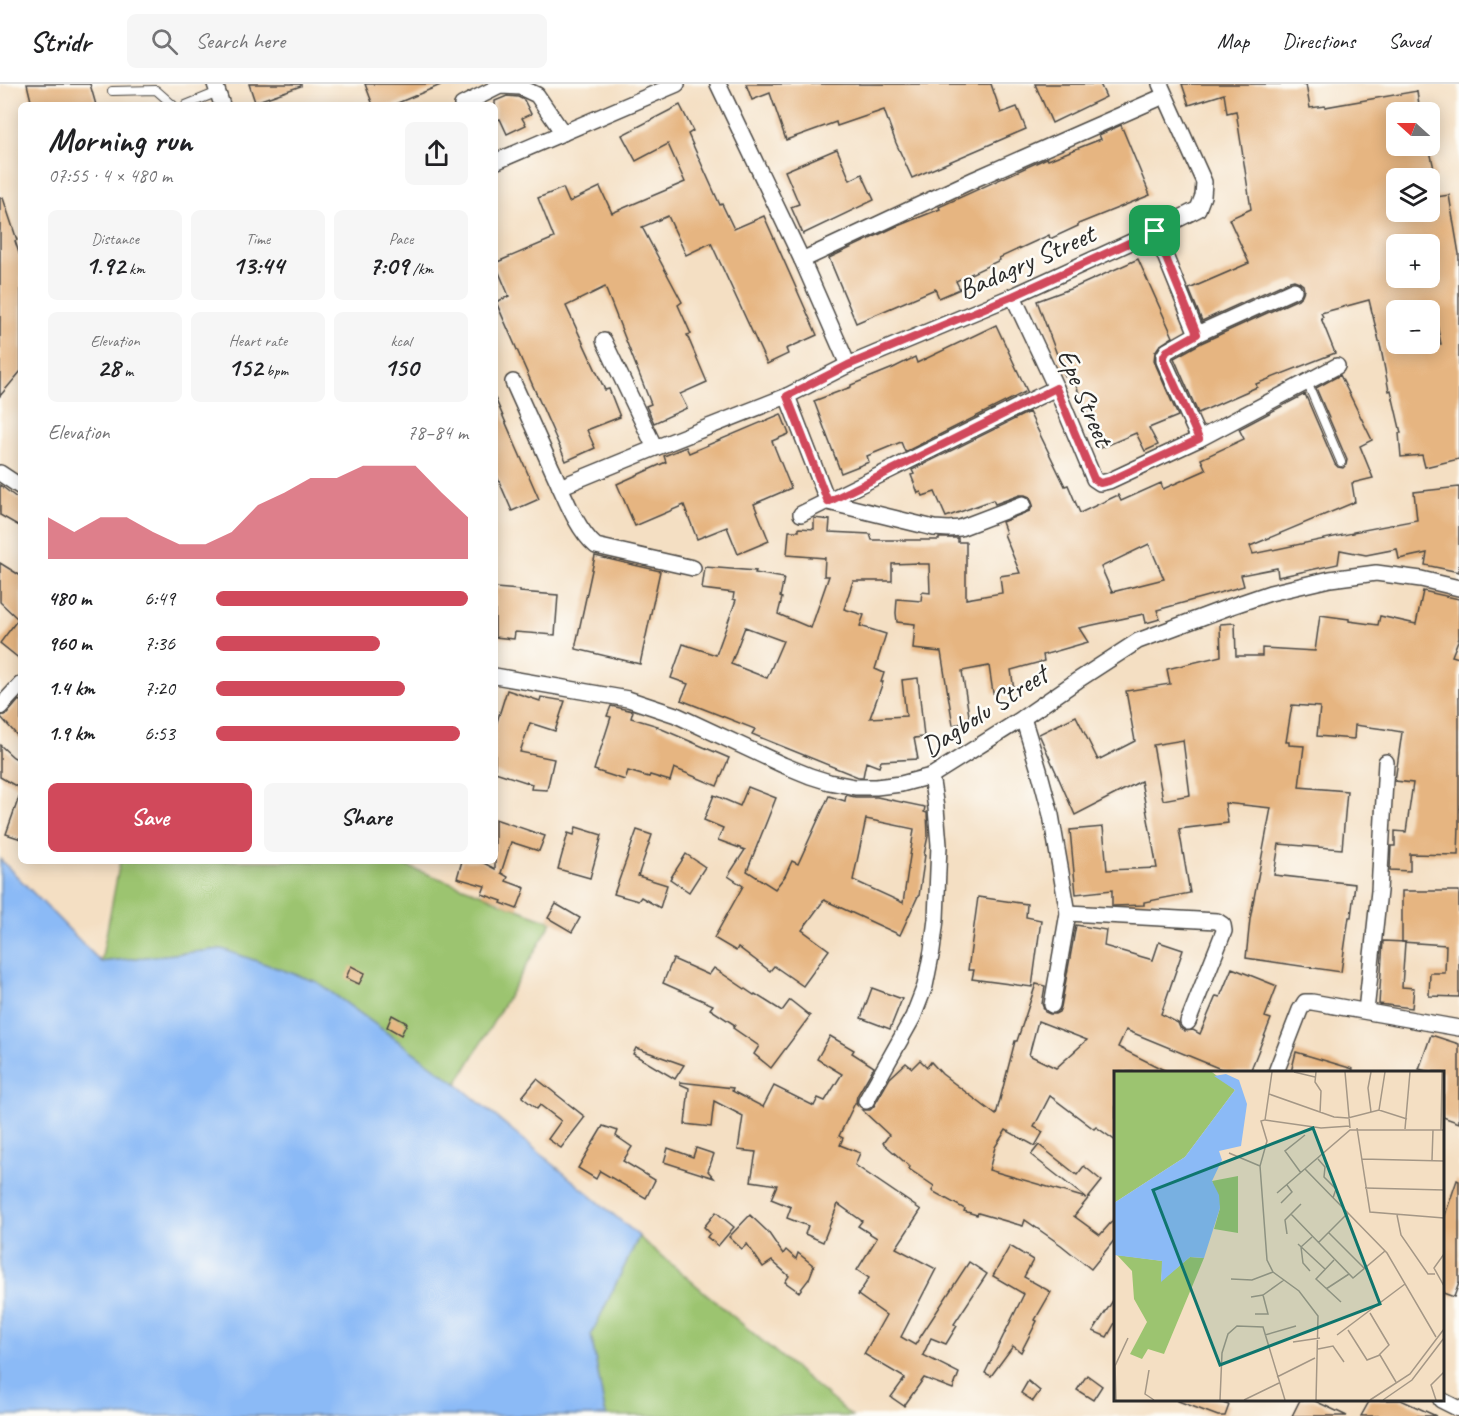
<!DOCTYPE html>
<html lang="en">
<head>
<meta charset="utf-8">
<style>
	:root { --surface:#fff; --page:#f6f6f6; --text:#202124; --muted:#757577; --line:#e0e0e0; --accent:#d1495b }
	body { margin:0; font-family:Caveat,sans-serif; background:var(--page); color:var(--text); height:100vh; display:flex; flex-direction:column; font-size:22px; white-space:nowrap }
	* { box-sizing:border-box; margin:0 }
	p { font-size:20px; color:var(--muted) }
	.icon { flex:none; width:33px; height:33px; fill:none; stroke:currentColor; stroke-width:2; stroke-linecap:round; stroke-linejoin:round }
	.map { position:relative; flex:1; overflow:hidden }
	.drawer { position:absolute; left:18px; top:18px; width:480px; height:762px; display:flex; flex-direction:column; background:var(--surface); border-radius:9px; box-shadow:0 3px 15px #0003 }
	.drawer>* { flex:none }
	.needle { width:39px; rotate:291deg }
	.controls { position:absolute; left:1386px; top:18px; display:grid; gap:12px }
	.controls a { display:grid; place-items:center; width:54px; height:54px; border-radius:9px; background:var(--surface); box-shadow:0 3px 15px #0003; font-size:30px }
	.pin { position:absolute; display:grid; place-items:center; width:51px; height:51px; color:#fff; margin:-26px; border-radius:12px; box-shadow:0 3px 9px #0006 }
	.round { display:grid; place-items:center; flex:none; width:63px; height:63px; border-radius:9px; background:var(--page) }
	.summary { display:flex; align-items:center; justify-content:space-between; height:102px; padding:0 30px }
	h1 { font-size:33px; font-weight:700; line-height:45px }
	.metrics { display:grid; grid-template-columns:repeat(3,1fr); gap:9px; height:102px; padding:6px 30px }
	.metrics div { display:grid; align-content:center; border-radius:9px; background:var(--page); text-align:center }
	.metrics b { font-size:26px; font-weight:700 }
	.metrics small { font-size:16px; font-weight:400 }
	.metrics p { font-size:16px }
	.chart { height:168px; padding:12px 30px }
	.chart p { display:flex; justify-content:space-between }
	.chart svg { width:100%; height:108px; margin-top:6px; fill:var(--accent); opacity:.7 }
	.primary-button { display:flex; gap:12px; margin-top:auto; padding:12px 30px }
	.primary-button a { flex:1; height:69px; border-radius:9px; background:var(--accent); color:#fff; font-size:24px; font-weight:700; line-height:69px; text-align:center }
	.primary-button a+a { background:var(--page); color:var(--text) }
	ul { padding:0 30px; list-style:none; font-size:20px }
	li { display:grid; grid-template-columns:96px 72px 1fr; align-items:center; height:45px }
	li i { height:15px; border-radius:8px; background:var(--accent) }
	header { display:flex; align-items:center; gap:36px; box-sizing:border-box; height:84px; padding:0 30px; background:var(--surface); border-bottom:2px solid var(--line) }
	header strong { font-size:28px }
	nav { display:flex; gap:33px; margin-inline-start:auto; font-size:21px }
	.search { width:420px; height:54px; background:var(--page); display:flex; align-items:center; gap:15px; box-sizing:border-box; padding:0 21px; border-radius:9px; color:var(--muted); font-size:22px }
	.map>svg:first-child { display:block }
	.green { fill:#9cc470; stroke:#64784e; stroke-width:1.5 }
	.water { fill:#8bbaf6; stroke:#5b7290; stroke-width:1.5 }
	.building { fill:#e6b581; fill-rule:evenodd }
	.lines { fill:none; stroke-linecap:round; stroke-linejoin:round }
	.service-casing { stroke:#494642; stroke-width:10 }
	.minor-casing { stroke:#494642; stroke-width:18 }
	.service { stroke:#fff; stroke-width:8 }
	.minor { stroke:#fff; stroke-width:15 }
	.route-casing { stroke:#fff; stroke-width:12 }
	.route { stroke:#d1495b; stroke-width:8 }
	.labels { text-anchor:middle; stroke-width:5; stroke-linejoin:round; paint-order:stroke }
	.street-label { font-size:28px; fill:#2b2b2b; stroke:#fdfcf7 }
	.inset-road { fill:none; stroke:#a49786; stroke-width:1.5 }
	.view { fill:#0f766e; fill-opacity:0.15; stroke:#0f766e; stroke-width:3 }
	.inset-edge { fill:none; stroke:#2b2b2b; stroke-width:3 }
</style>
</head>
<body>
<header>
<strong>Stridr</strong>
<div class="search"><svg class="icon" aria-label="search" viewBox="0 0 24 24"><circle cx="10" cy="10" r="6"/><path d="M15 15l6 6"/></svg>Search here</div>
<nav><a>Map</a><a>Directions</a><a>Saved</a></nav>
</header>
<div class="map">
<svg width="1459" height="1332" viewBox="0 0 1459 1332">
	<rect width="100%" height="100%" fill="#fdfcf7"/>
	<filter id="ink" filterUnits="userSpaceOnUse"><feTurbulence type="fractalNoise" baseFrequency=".0167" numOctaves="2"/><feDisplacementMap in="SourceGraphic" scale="12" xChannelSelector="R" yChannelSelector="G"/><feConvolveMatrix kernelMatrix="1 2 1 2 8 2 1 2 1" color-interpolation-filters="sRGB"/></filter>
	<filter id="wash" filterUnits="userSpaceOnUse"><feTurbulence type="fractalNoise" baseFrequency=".008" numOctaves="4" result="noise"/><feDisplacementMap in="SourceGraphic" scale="24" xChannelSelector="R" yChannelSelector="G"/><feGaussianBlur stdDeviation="1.35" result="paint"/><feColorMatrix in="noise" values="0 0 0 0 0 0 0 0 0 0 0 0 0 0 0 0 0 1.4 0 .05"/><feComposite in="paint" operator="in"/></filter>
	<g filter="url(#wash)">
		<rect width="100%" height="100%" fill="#f4dfc3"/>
		<g class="green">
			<polygon points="120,777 392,777 482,810 501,819 552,838 457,1000 317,898 222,865 101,878"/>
			<polygon points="639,1153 849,1330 852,1332 607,1332 605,1328 591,1251"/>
		</g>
		<polygon class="water" points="0,775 101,878 222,865 317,898 457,1000 639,1152 591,1251 605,1328 607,1332 0,1332"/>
		<g id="blocks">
			<g class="building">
				<polygon points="27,0 90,0 96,21 32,21"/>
				<polygon points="249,0 301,0 301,2 255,18"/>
				<polygon points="365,0 443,0 393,21 373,21"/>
				<polygon points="746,0 991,0 1001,29 1017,23 1026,45 912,94 896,59 884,26 837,42 836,38 786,56 770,9 752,16"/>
				<polygon points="1035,0 1100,0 1106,13 1052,39"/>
				<path d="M1182,0H1306L1310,24L1325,22V23L1417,7L1420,28H1396V62H1429L1436,94H1396V101L1389,103L1395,128H1430V114L1449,111L1459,170V375L1425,383L1422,371L1401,373L1399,349H1401L1391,306L1389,307L1381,265L1369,216L1321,229L1323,233L1321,234L1335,269L1256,300L1257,303L1198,329L1174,274L1201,259L1298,215L1302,211L1304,206L1303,201L1299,198L1294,196L1290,197L1202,237L1189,205L1249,179L1229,135L1251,125L1236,27L1227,29L1224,10L1189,21ZM1396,160H1430V194H1396ZM1396,226H1434L1441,260H1396Z"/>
				<polygon points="507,12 518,13 524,16 531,30 522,34 526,41 507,50 500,35 495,37 495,17"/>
				<polygon points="680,21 693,47 688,50 720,121 722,120 734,145 764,132 817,251 786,265 788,270 767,280 711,159 686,171 668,132 642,143 682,218 678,221 691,250 687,251 707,298 680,310 687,324 654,339 646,322 651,320 605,203 566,222 605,306 609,305 620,333 587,346 595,364 566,377 496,218 509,212 495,179 554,154 538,114 563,104 569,118 600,103 612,129 685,98 668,60 636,77 622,51"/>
				<polygon points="1121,41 1150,111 1078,140 1078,142 1050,155 1049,151 999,174 1000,176 956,197 960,205 939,214 935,205 856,239 829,174 895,143 940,125 939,123 1047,74 1048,76 1101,55 1099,51"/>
				<polygon points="837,65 850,96 862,90 874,116 803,150 791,123 799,120 785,87"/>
				<polygon points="0,114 3,114 17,156 15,157 21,175 21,287 0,312"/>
				<polygon points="1138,175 1173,253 1159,262 1155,268 1154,277 1178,332 1149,344 1158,361 1145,367 1136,349 1101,364 1071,289 1065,292 1037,217 1078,202"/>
				<polygon points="996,241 1027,307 905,368 901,358 867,372 869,378 841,389 814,317 851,303 851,301 893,284 915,273 917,279"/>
				<path d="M1340,291L1372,356L1360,362L1373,394L1352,399L1355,418L1250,462L1253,470L1353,449V448L1417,436L1414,408L1459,403V488L1425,481L1427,469L1399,475L1397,465L1366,471L1340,466L1338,480L1278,493L1277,484L1241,491L1244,502L1157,526L1160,535L1146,539L1144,530L1079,544L1088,558L1043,571L1044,577L1011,586L1014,606L993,609L989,582L962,587L970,638L953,641L941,568L913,565L915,540L897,538L896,529L897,515L921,517L922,508L930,509L929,480H918V479L892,480V497H853L844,525L864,531L860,542L886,550L875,585L884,589L881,598H883L870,634L906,632L902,596L918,594L924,653L914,654L918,675L881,677L879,683L866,678L863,693H858L764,655L752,650L755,645L681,616L688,600L671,594L683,560L716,571L736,516L733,515L734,509L702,505L705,483L756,487L755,489L784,494L780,513L782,514L778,530L811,544L829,492H824L825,474L787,471L789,447H799V444L814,445V434L830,436L829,448L870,450L872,456H939V454H958V458H966V515L1002,509L1000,492L1020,489L1004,450L1006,449L1002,438L1030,427L1033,421L1030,413L1025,411H1020L995,420L993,416L946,433L935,408L923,412L921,408L918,409L911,391L914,390L912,386L1029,328L1065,402L1068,401L1080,429L1118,411L1121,417L1161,399L1163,405L1206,386L1201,375L1244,355L1239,345L1305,310L1335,380L1338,383L1343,384L1346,381L1347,376L1316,304ZM1149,460L1164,495L1112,508L1101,483ZM745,543L783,557L767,594L731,580Z"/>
				<polygon points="495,314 539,415 512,427 495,388"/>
				<polygon points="781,330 789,350 772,357 791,404 754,420 769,457 738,470 727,443 697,455 684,421 635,442 617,400 666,378 664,372 686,363 689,369"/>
				<polygon points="0,401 21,417 21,443 0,431"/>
				<polygon points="595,472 660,487 640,580 576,565 576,560"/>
				<polygon points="0,479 21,492 21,576 0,559 18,535 0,518"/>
				<polygon points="495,504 520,506 520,508 558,511 555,551 515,548 514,555 495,553"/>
				<path d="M1423,507L1459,515V554L1452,572L1459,574V742L1458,771L1410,770V787L1390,786L1391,762H1395V747L1406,748L1413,699L1395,697L1402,648L1384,645L1355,641L1354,655L1317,652L1320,623L1292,621L1286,658H1289V661L1304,662L1299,703L1347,707L1342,765L1279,760L1274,791L1355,800L1351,833H1349L1341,888L1246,874L1250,835L1271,724L1225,719L1228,739L1179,745L1190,809L1144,818V821L1114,822H1112V806L1076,810L1070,746L1103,743L1107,786L1157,784L1141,697L1075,731L1039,650L1076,632L1098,676L1135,657L1126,607L1170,600L1167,585L1221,572L1220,540L1235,539L1236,572H1262V564L1315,567L1320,531L1349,535V537L1378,541L1380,532L1416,540ZM1183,656L1190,711L1163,716L1153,661Z"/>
				<polygon points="507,606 540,617 541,613 565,617 555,647 530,639 520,668 554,675 547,706 531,705 532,700 495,688 495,644"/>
				<polygon points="19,616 21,618 21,656 0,632 7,630"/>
				<polygon points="611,622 633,627 631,634 658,642 657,643 729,674 717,702 674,684 670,697 650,691 649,693 628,687 625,696 594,686 611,633 607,632"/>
				<polygon points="0,661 13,673 21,677 21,705 0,693"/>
				<path d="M748,703L776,714L747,787L775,805L785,792L792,777L798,780L829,712L845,717L846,711L855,713H877L925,723L924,728L927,729L928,752L924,771H925L919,812H918L900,851L824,816L802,846L829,866L803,902L774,882L770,887L738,863L736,867L714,854L743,802L728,792L745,766L718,756L723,744L704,736L714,711L740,722ZM866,735L914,745L903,819L853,796Z"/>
				<polygon points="19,713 21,713 21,755 6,750"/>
				<polygon points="495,735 545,752 539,767 511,758 501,789 508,793 506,797 525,804 517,825 501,819 502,817 482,810 485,802 457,794 462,777 480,777 495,785"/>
				<polygon points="576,743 602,751 590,794 558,785 568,749 574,751"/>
				<polygon points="637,746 652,751 638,792 667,801 660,824 641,813 638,817 614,810"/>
				<polygon points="686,770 705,783 689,808 670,795"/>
				<polygon points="1402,807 1459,807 1459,913 1429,912 1430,889 1445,889 1446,861 1402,858"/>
				<polygon points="978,813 1027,820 1026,833 1041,836 1032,903 972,895 974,886 968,886"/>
				<polygon points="556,820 580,834 572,848 548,834"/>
				<path d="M1076,841L1106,846L1104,862L1153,876L1159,858L1183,866L1161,930L1178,939L1180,944L1185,947L1193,946L1200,950L1216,912L1220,913L1232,884L1277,902L1265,933L1271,935L1250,988H1228L1126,946L1118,963L1168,988H1116V1057L1096,1043L1094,1045L1050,1012L1034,1043L1043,1048L1035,1062L1006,1046L995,1063L989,1086L1086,1114L1031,1071L1039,1061L1077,1091L1084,1082L1102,1097L1074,1132L1100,1151L1116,1133V1154L1091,1185L1061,1161L1025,1136L1023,1142L978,1129L977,1131L964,1127L965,1125L932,1107L934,1102L909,1085L910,1083L883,1059L889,1051L862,1026H870L874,1022L890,994L906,979L912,984L920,976L927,983L931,978L942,990L996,1031L1015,957H1017L1036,900L1045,902L1042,920L1045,928L1050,930H1055L1059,928L1061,923ZM1038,937L1087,956L1056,984L1029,971Z"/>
				<polygon points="1383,857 1405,858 1402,903 1414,904 1412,924 1379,920"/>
				<polygon points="673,875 709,891 714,884 754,911 755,910 782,927 790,916 810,932 771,984 754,970 759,962 733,944 735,941 710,925 713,921 663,899"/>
				<polygon points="351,882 365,889 359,900 346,894"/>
				<polygon points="872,904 902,915 890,945 861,934"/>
				<polygon points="392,931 407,939 401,951 387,943"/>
				<polygon points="1431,951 1459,960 1459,1039 1443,1033 1443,988 1430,988 1419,985"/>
				<polygon points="830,952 854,966 852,969 874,983 857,1012 856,1017 857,1021 855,1019 839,1052 843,1054 840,1061 860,1069 855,1081 921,1126 896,1164 936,1185 901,1253 915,1261 969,1178 987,1190 954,1240 957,1242 946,1260 931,1254 923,1271 959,1289 953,1305 924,1294 904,1322 891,1313 905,1294 864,1270 886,1231 858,1211 869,1194 857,1186 877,1154 858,1142 862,1137 838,1120 823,1158 805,1150 808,1142 787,1134 791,1123 771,1115 777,1101 751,1097 756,1068 738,1066 743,1032 714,1017 711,1043 685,1040 689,1004 680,1000 680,998 733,1004 732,1007 763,1023 774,1002 814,1022 818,1014 825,1017 842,990 817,975"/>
				<polygon points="636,964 684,981 675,995 633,970"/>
				<polygon points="1296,968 1353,985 1352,988 1291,988"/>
				<polygon points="537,995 585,1033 561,1064 548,1055 561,1037 540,1021 537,1025 522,1013"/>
				<polygon points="603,1042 618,1047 616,1052 632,1063 623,1077 655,1096 646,1114 600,1087 596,1095 578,1084"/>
				<polygon points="668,1064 693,1073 696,1064 714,1070 708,1087 714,1094 664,1078"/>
				<polygon points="1457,1096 1459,1097 1459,1199 1454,1213 1443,1209 1443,1137"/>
				<polygon points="716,1128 734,1143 718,1162 707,1153 710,1149 704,1143"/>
				<polygon points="750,1131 768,1148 783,1170 786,1166 796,1175 798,1169 814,1182 809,1195 799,1208 785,1198 789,1192 772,1177 763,1183 747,1160 742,1165 729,1153"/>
				<polygon points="1010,1162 1033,1176 1024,1193 1051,1208 1035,1236 1037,1237 1021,1268 1013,1262 991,1292 985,1289 1024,1210 993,1192"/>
				<polygon points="1116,1212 1116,1237 1107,1253 1093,1247"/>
				<polygon points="1087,1291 1102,1302 1093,1316 1077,1306"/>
				<polygon points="1028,1297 1040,1307 1033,1317 1021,1309"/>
				<polygon points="1178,1316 1213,1316 1229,1321 1225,1332 1218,1332 1178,1317"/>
				<polygon points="1300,1316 1313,1316 1347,1332 1292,1332"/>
				<polygon points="1370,1316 1401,1316 1436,1332 1361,1332"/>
			</g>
		</g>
	</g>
	<g filter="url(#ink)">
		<use href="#blocks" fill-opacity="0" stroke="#494642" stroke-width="1.5"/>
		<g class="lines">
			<defs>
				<g id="service">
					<polyline points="112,7 156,6 173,21"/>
					<polyline points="186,21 218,8"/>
					<polyline points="1307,298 1341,378"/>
				</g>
				<g id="minor">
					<polyline points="215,0 222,21"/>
					<polyline points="718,0 802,176 848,281"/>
					<polyline points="462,21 500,2 520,3 537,11 563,49"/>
					<polyline points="495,78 677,0"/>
					<polyline points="1155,147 1197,250 1167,267 1164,272 1164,277 1199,355"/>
					<polyline points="802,176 975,95 1164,12"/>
					<polyline points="1013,212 1056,304 1094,395 1100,399 1109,397 1199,355 1337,282"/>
					<polyline points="1197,250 1294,206"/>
					<polyline points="604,257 655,364"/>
					<path d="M513,298C526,327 539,356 552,385C563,408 576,445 596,462L693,484"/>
					<polyline points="787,312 828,418 934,444 949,445 960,444 1023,420"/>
					<polyline points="0,389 21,403"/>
					<polyline points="560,403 655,364 787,312 848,281 1013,212 1155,147 1198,125 1203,112 1204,98 1160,0"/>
					<polyline points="801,430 1056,304"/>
					<polyline points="495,592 628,615 676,631 783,681 810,692 829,698 855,703 876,703 901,700 931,692 1023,634 1078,596 1138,557 1229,523 1270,509 1330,495 1376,489 1421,495 1459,504"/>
					<polyline points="0,623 21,600"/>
					<polyline points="1023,634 1039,686 1051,731 1068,829 1052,921"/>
					<polyline points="1068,829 1217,837 1223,841 1224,847 1188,938"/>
					<polyline points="1366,927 1379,807 1386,678"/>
					<polyline points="1276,988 1300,926 1305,918 1312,918 1459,944"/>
					<polyline points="866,1017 913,933 925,902 932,867 936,835 939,761 936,724 931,692"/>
					<polyline points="1441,1316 1459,1325"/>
				</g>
			</defs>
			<use href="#service" class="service-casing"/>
			<use href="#minor" class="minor-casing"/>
			<use href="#service" class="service"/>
			<use href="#minor" class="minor"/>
		</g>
	</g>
	<g class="lines" filter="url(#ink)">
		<defs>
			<polygon id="route" points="1155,147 1197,250 1167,267 1164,272 1164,277 1199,355 1109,397 1100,399 1094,395 1056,304 828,418 787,312 848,281 1013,212"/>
		</defs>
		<use href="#route" class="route-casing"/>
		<use href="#route" class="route"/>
	</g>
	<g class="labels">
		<g class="street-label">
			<text transform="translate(1026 177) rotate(-24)" y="10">Badagry Street</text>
			<text transform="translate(1086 313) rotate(67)" y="10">Epe Street</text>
			<text transform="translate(984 626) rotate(-33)" y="10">Dagbolu Street</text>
		</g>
	</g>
	<g transform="translate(1114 987)">
		<rect width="330" height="330" fill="#f4dfc3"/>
		<path d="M0,1H98L121,19L71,86L0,132ZM124,105V162L100,158L106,137L98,110ZM3,184L49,190L47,210L76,186L90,187L50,283L34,278L28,288L16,283L33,251L20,228L18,200Z" fill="#9cc470"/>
		<path d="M112,3L125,9L133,33L127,75L105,80L108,89L98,110L105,124L106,137L90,187L76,186L47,211L48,190L0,184V132L71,86L121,19L100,5Z" fill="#8bbaf6"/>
		<path class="inset-road" d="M158,1L151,49L147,50L153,70L146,95L153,189L159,201L185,220L204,245L202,329M180,1L201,6M202,1L201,11L207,20L206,42M231,1L236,57M257,1L254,17L257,41M155,23L220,46L234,47L265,39L293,48M265,39L271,1M151,49L207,57L236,55M243,57L256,141L330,147M291,58L296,1M327,59L328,1M115,82L146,95M204,88L211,96L210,106L222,118L219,127M248,88L330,90M318,89L319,59M191,98L273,182L322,266M187,102L171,80L191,64M251,117L330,119M163,122L236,59H330M167,132L178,121L173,114M177,143L239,207L271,180M283,144L287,164L314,203H321M215,162L251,198M173,163L171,149L187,133M204,172L234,142M184,173L211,198M330,183L320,197L330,215M220,189L202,208L227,231M196,200L189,192L187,176L198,166M117,208L138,209L159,201M212,218L235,203M137,226L149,224L170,209M256,242L275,274L265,284M141,243H154L149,224M234,259L253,289L266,284L282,311M151,264L182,255M223,264L291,213M179,271L206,267M204,278L219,275L230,291M35,299L31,323L40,329M163,306L201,287M2,329L1,295L14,267M106,329L108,282L114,263L123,255L149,256L171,329M130,329L165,312M256,329L296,303L330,258M269,329L298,309L330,267M322,329L317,314L330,301"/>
		<path class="view" d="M199,57L266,233L106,294L39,119Z"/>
		<rect width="330" height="330" class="inset-edge"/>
	</g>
</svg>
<div class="controls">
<a><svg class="needle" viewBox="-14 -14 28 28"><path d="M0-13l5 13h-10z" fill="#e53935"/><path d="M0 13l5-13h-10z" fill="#757577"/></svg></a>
<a><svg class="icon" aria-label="layers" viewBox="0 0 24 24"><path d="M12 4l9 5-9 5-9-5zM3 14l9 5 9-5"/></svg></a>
<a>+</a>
<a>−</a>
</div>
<div class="pin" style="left:1155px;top:147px;background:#1e9e55"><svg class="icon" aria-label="arrive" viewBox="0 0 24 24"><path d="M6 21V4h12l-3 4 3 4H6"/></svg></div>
<section class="drawer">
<div class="summary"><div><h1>Morning run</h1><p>07:55 · 4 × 480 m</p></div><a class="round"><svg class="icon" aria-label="share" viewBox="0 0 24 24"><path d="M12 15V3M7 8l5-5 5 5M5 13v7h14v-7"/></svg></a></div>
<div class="metrics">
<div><p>Distance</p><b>1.92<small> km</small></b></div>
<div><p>Time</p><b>13:44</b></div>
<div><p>Pace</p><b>7:09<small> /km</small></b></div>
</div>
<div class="metrics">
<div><p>Elevation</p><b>28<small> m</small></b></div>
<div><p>Heart rate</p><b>152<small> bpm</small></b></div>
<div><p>kcal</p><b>150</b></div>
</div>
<div class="chart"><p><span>Elevation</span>78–84 m</p>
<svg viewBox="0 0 160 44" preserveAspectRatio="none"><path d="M0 44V27L10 33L20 27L30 27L40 33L50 38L60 38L70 33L80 22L90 17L100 11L110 11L120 6L130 6L140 6L150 17L160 27V44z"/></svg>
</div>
<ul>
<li><b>480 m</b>6:49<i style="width:100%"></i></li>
<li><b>960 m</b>7:36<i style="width:65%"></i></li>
<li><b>1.4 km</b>7:20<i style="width:75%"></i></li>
<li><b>1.9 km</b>6:53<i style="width:97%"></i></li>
</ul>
<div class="primary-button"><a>Save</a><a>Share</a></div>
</section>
</div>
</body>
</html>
